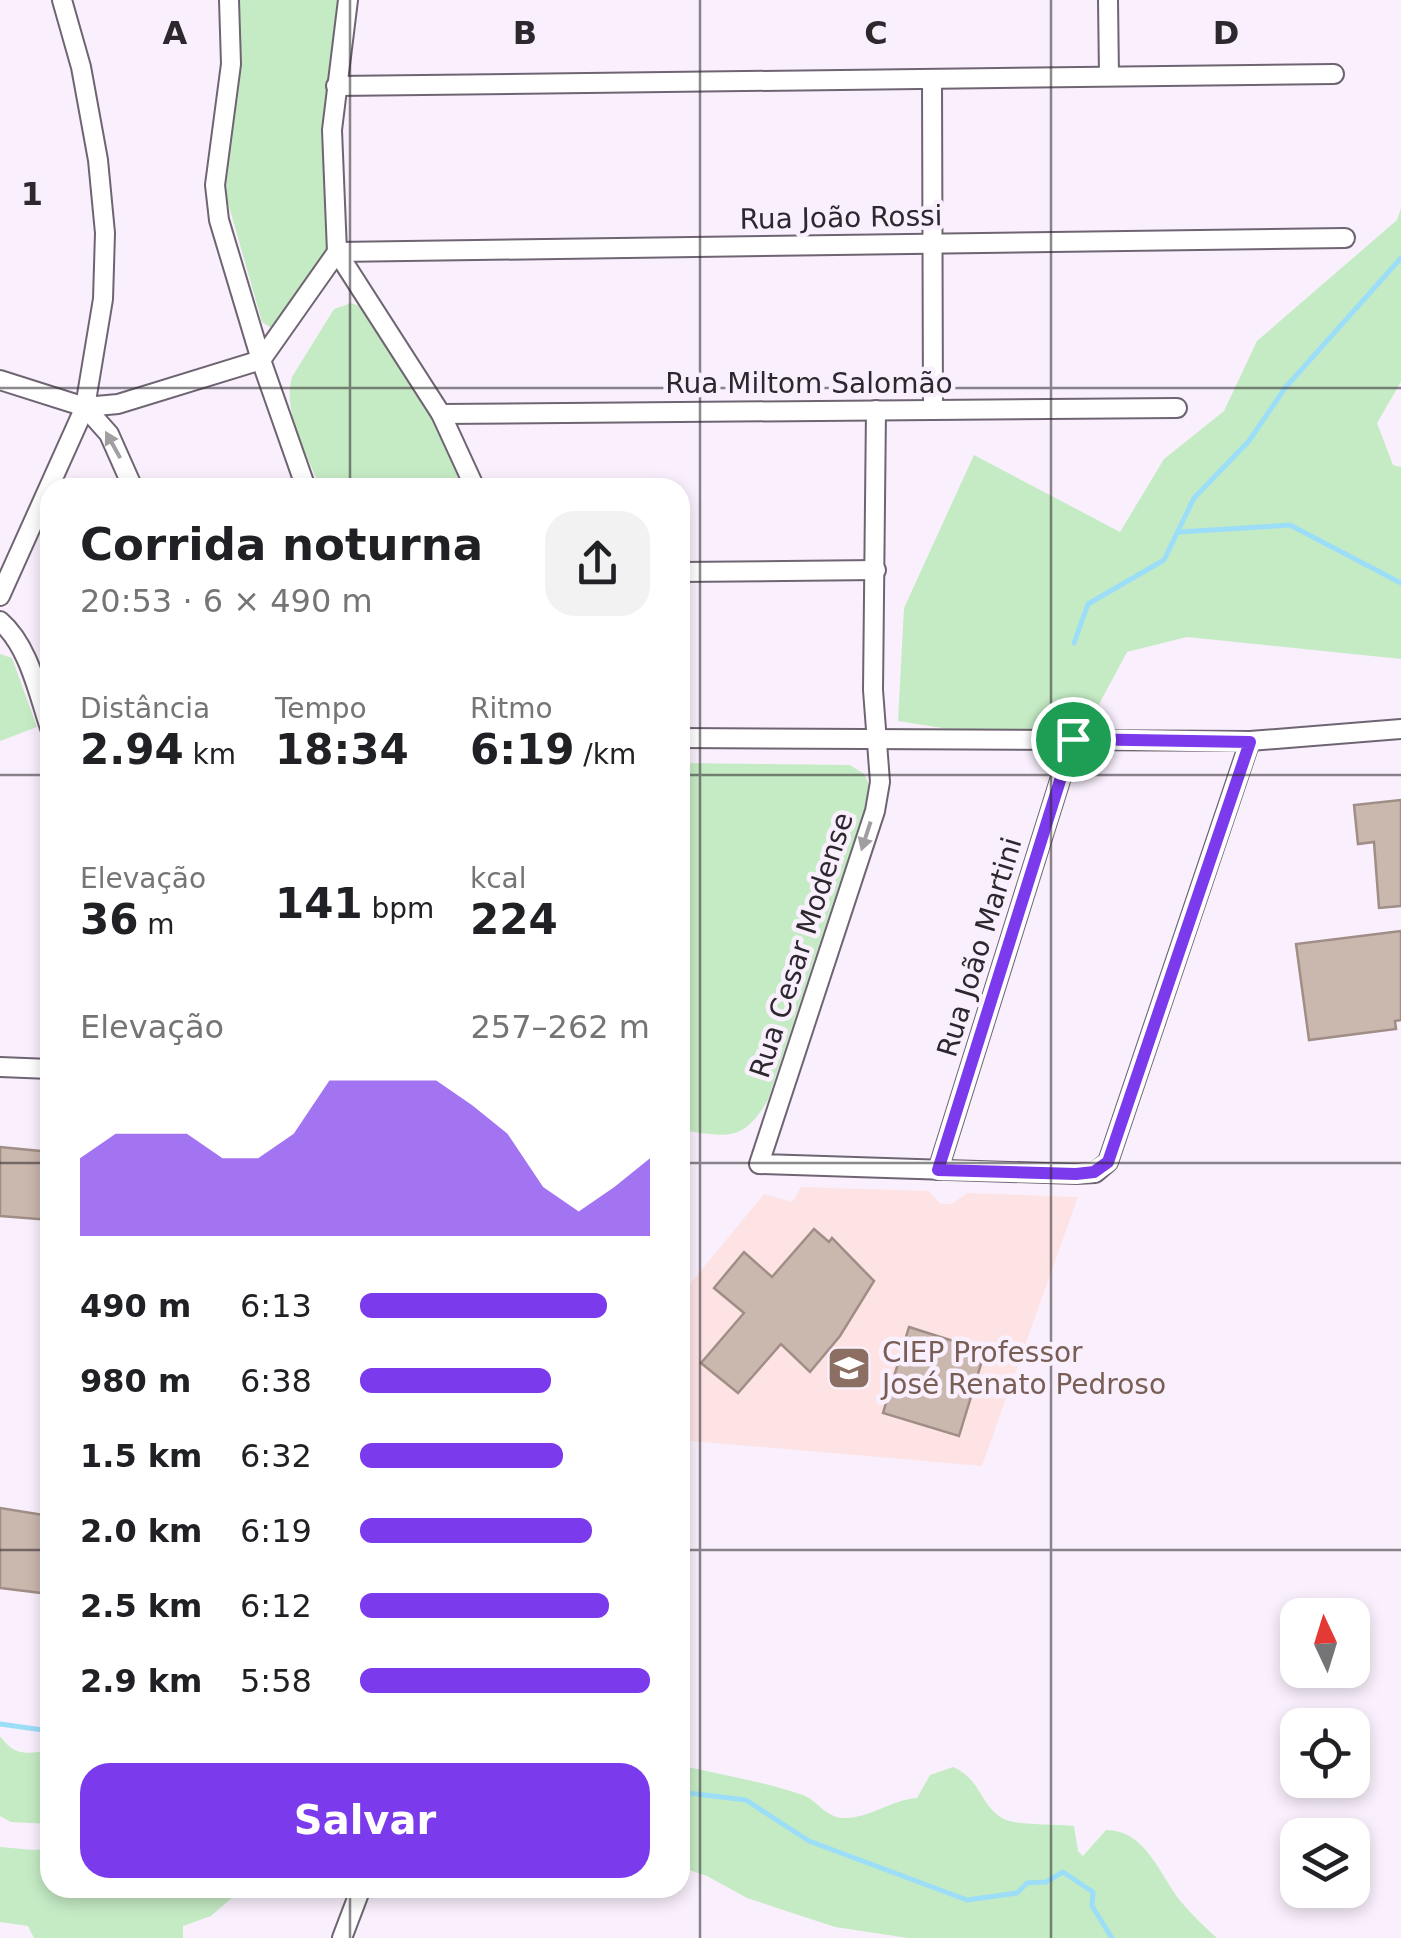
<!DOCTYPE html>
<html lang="pt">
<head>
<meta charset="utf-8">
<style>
	:root { --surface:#fff; --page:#f2f2f2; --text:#202124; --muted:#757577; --accent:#7c3aed }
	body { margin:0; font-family:"DejaVu Sans",sans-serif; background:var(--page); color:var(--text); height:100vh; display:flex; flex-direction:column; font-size:38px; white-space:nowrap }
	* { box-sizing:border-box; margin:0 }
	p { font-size:32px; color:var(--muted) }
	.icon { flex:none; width:55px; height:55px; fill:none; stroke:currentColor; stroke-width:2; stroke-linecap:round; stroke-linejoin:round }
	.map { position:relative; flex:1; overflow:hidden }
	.panel { position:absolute; left:40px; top:478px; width:650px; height:1420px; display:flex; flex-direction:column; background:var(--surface); border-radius:30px; box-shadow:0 5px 15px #0003 }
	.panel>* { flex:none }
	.needle { width:65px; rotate:356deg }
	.tools { position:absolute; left:1280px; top:1598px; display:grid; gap:20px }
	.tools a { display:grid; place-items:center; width:90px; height:90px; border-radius:20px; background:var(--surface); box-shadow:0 5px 15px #0003; font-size:50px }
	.pin { position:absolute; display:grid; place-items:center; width:85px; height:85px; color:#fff; margin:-42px; border:5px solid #fff; border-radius:50%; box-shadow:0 2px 10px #0007 }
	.round { display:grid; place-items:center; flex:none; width:105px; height:105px; border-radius:30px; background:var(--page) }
	.summary { display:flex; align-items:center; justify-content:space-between; height:170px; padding:0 40px }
	h1 { font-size:45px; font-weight:700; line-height:75px }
	.metrics { display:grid; grid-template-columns:repeat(3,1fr); gap:15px; height:170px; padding:10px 40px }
	.metrics div { display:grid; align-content:center }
	.metrics b { font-size:42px; font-weight:700 }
	.metrics small { font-size:28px; font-weight:400 }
	.metrics p { font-size:28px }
	.chart { height:280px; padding:20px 40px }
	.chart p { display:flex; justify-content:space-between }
	.chart svg { width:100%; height:180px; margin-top:10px; fill:var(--accent); opacity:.7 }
	.button { display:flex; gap:20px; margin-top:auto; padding:20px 40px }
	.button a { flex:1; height:115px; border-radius:30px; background:var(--accent); color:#fff; font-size:40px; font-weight:700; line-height:115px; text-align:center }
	ul { padding:0 40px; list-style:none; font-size:32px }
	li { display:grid; grid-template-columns:160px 120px 1fr; align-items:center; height:75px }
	li i { height:25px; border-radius:12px; background:var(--accent) }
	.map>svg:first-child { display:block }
	.education { fill:#fee3e5 }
	.green { fill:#c5ebc4 }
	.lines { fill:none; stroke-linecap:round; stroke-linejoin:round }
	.stream { stroke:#9cdef8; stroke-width:5 }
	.building { fill:#cab7ae; stroke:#a08e86; stroke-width:2.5 }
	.minor-casing { stroke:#6f6472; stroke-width:22 }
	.minor { stroke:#fff; stroke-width:18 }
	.oneway { fill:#a09ea1 }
	.route-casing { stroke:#fff; stroke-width:20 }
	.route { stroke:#7c3aed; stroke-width:12 }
	.grid { fill:none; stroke:#2d282e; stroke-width:2.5; stroke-opacity:0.55 }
	.labels { text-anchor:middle; stroke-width:9; stroke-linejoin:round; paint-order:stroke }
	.street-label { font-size:28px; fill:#2d282e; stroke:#faf0fd }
	.education-label { font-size:28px; fill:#785e54; stroke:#faf0fd; text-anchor:start }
	.grid-label { font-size:32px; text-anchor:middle; font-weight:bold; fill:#2d282e; stroke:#faf0fd; stroke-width:9; stroke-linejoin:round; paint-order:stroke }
</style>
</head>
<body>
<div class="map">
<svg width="1401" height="1938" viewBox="0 0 1401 1938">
	<rect width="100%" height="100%" fill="#faf0fd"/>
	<polygon class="education" points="801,1187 929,1191 941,1204 952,1204 967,1193 1078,1197 982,1466 680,1440 680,1296 764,1194 792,1202"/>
	<g class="green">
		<polygon points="239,0 338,0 323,153 331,243 329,255 273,329 262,322 227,199 223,168 241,30"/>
		<polygon points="1401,208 1401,382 1377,423 1393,465 1401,467 1401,659 1187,637 1127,652 1088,725 974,733 898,721 904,608 974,455 1120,532 1164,459 1224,411 1257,341 1397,220"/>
		<path d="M351,303L367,309L439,426L464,487H320C307,454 282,412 292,377L334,309Z"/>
		<polygon points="0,654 12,658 37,727 0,741"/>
		<path d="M680,763L850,765L864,774L871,789L768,1100C742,1144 726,1136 680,1130Z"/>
		<path d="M0,1736C15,1757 26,1753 50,1751V1824L11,1822L0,1816Z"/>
		<path d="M688,1767C726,1776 766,1782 803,1795C818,1801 825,1817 843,1818C869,1819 890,1800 917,1798L930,1775L953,1767C982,1780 979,1804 1002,1818C1014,1826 1057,1824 1074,1826L1078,1851L1083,1856L1106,1830C1147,1830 1160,1877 1183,1904C1193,1916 1205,1927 1217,1938H908L835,1927L747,1898L707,1876L680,1867V1768Z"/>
		<polygon points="0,1847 35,1850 50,1848 50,1888 292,1888 282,1892 234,1896 211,1916 183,1926 183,1938 34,1938 28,1926 0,1922"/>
	</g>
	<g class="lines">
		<g class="stream">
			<polyline points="1179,532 1290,525 1401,583"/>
			<polyline points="1074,643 1088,604 1164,560 1194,498 1249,441 1285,388 1401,258"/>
			<polyline points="0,1724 50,1731"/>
			<polyline points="680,1792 746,1800 809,1841 967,1900 1017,1893 1027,1883 1046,1882 1063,1872 1093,1892 1092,1906 1112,1938"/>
		</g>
	</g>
	<g class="building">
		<polygon points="1401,800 1401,906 1379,908 1374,842 1358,844 1354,805"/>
		<polygon points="1401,931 1401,1020 1395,1021 1396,1029 1309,1040 1296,944"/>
		<polygon points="0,1147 50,1152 50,1220 0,1216"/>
		<polygon points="814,1229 829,1242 832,1238 874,1281 840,1336 810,1372 781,1344 738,1393 701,1363 744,1313 714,1288 744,1252 772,1277"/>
		<polygon points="909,1327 985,1351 959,1436 883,1413"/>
		<polygon points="0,1508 50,1516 50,1594 0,1588"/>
	</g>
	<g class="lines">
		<defs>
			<g id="minor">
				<polyline points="229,0 231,64 215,185 219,220 261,360 306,488"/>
				<polyline points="348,0 332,130 337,252 441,414 475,488"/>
				<polyline points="1108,0 1109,76"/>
				<polyline points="932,79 933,410"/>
				<polyline points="336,86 1334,74"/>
				<polyline points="0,380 85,407 118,404 261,360 337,252 1345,238"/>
				<polyline points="85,407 109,434 133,488"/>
				<polyline points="876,410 873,690 880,782 875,811 759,1164 1076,1174 1095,1173 1108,1162 1250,741"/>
				<polyline points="441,414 1177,408"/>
				<polyline points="680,572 876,570"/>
				<polyline points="0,596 85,407 103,299 105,233 98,160 81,67 62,0"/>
				<path d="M0,621C29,646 38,693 50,728"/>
				<polyline points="680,738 1250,741 1401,729"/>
				<polyline points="0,1067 50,1069"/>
				<polyline points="938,1170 1073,739"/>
				<polyline points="342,1938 361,1888"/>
			</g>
		</defs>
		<use href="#minor" class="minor-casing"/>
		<use href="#minor" class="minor"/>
	</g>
	<defs><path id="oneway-solid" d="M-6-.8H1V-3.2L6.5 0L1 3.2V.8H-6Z" transform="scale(2.5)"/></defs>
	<g class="oneway">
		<use href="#oneway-solid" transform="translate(113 445) rotate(-119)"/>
		<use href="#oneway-solid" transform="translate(866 836) rotate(108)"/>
	</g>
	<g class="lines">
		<defs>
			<polygon id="route" points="1073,739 1250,742 1108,1162 1094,1172 1076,1174 938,1170"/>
		</defs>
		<use href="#route" class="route-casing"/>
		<use href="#route" class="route"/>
	</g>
	<path class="grid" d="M350,0V488M700,0V1938M1051,0V1938M0,388H1401M0,775H50M680,775H1401M0,1163H50M680,1163H1401M0,1550H50M680,1550H1401M350,1888V1938"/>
	<defs>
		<symbol id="school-square" viewBox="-11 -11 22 22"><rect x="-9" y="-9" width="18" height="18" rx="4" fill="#8d6e63" stroke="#faf0fd"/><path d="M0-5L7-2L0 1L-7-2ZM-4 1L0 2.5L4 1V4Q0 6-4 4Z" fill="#fff"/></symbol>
	</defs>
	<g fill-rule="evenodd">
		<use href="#school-square" x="824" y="1343" width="50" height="50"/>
	</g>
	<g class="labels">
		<g class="street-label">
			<text transform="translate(841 217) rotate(-1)" y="10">Rua João Rossi</text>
			<text x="809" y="393">Rua Miltom Salomão</text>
			<text transform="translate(801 945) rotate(-72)" y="10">Rua Cesar Modense</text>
			<text transform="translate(979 947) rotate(-73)" y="10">Rua João Martini</text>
		</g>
		<g class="education-label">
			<text x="882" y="1362">CIEP Professor<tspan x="882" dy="32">José Renato Pedroso</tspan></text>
		</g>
	</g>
	<g class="grid-label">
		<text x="175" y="44">A</text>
		<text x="525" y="44">B</text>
		<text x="876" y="44">C</text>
		<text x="1226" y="44">D</text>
		<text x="32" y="205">1</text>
	</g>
</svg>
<div class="tools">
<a><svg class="needle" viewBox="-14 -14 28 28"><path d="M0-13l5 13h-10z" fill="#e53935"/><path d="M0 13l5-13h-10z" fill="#757577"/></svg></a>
<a><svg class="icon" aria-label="locate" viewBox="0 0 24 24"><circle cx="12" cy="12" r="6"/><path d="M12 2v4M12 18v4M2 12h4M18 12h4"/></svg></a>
<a><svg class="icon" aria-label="layers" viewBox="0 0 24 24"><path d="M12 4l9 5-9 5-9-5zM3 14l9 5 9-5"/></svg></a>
</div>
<div class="pin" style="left:1073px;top:739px;background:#1e9e55"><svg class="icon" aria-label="arrive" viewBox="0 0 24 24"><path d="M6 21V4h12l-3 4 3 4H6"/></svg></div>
<section class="panel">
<div class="summary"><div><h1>Corrida noturna</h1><p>20:53 · 6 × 490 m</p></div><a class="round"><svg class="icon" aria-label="share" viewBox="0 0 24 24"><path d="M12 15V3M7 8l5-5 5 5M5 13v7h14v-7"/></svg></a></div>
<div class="metrics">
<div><p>Distância</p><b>2.94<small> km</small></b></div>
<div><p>Tempo</p><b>18:34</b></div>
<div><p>Ritmo</p><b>6:19<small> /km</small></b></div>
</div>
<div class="metrics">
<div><p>Elevação</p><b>36<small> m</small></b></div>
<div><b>141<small> bpm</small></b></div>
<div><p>kcal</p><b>224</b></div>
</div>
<div class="chart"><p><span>Elevação</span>257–262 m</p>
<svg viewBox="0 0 160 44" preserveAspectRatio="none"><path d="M0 44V25L10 19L20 19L30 19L40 25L50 25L60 19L70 6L80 6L90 6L100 6L110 12L120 19L130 32L140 38L150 32L160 25V44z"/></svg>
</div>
<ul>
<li><b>490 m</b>6:13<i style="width:85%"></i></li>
<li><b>980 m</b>6:38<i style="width:66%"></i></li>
<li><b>1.5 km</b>6:32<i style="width:70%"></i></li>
<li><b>2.0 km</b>6:19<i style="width:80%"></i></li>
<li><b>2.5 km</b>6:12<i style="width:86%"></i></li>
<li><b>2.9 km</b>5:58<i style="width:100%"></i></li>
</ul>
<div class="button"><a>Salvar</a></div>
</section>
</div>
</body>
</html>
